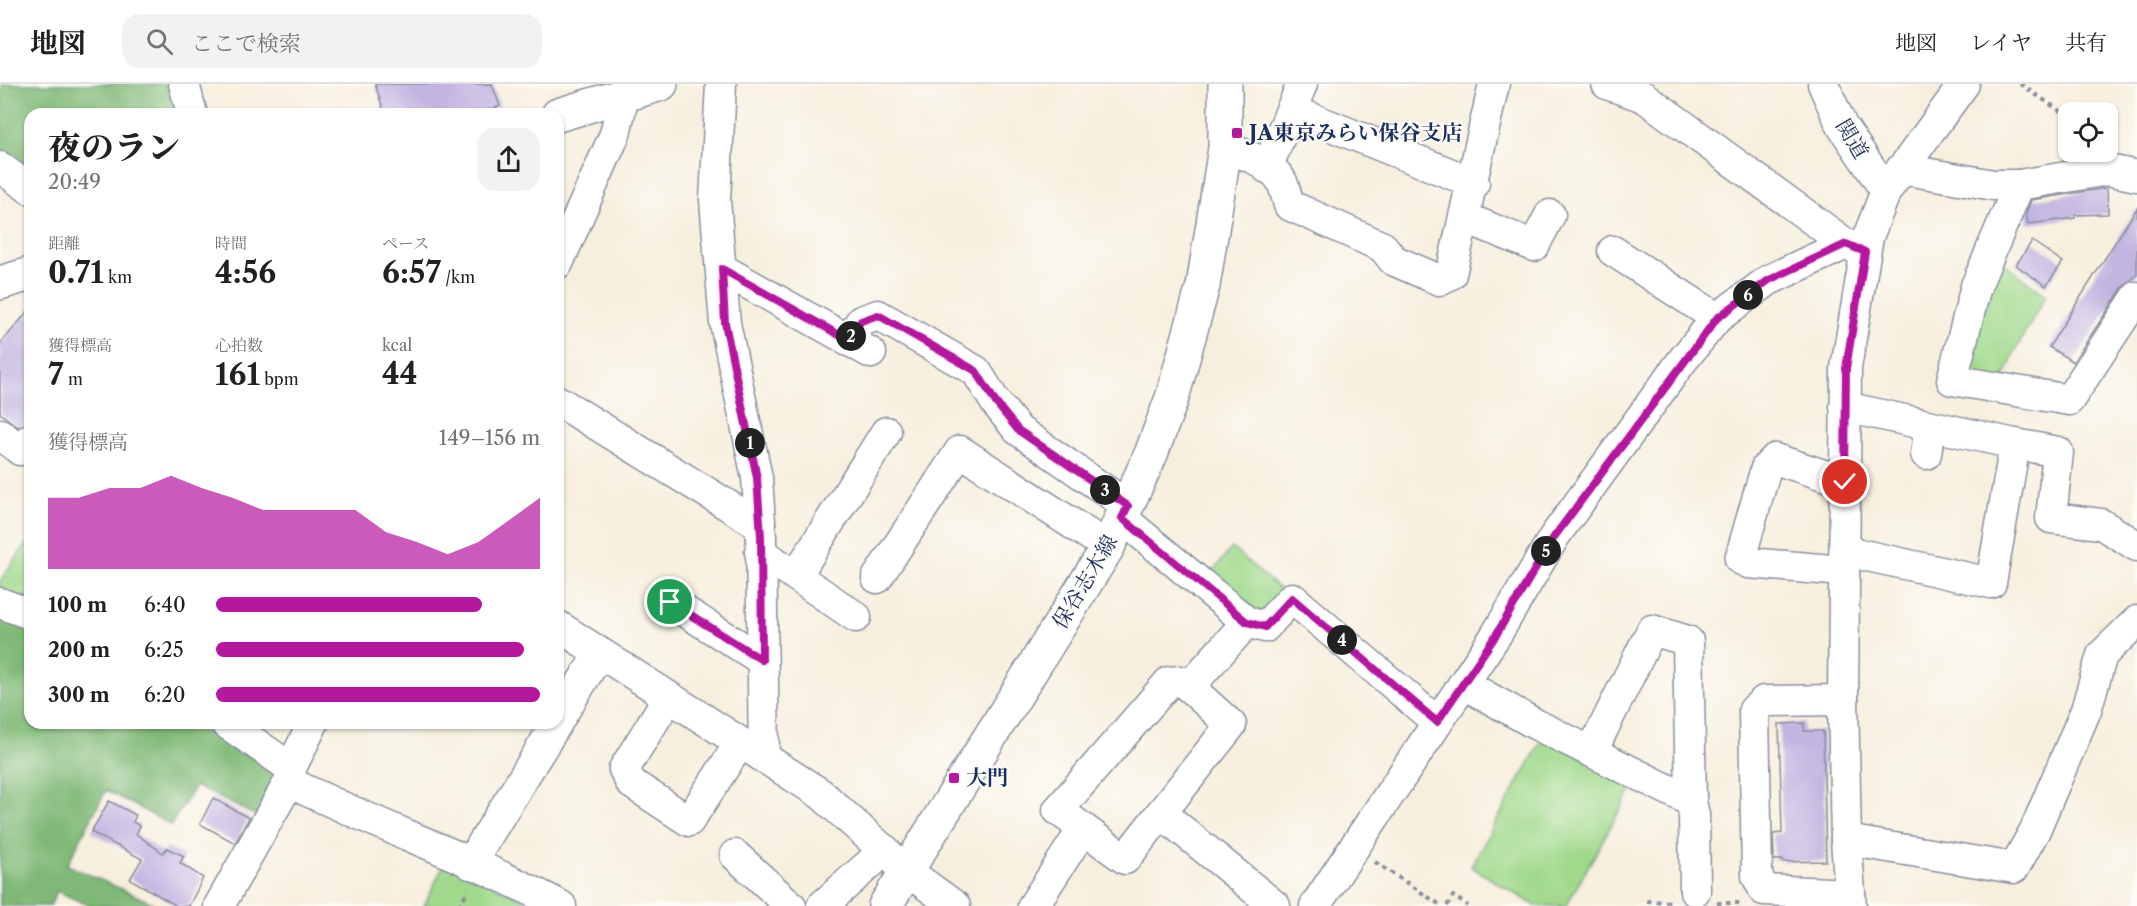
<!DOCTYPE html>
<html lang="ja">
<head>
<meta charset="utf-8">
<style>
	:root { --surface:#fff; --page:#f2f2f2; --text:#202124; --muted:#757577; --line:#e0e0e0; --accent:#b5179e }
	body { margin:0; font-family:"Libre Caslon Text","Noto Serif JP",serif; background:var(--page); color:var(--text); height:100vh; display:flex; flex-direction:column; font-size:22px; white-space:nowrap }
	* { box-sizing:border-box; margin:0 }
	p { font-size:20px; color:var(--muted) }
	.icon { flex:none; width:33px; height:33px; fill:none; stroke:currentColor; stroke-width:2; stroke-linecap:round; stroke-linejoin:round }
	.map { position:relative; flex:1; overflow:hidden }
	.side { position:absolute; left:24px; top:24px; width:540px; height:621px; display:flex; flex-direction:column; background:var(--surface); border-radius:18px; box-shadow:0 2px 4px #0004 }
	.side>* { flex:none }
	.tools { position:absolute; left:2058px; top:18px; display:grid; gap:12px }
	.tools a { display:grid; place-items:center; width:60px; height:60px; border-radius:12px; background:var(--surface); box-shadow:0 2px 4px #0004; font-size:30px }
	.pin { position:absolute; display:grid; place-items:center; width:51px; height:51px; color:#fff; margin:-26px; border:3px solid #fff; border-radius:50%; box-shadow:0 2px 6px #0007 }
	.km { position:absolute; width:30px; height:30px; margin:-15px; border-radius:50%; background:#222; color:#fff; font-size:16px; line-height:30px; text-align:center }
	.round { display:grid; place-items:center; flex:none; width:63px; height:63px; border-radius:18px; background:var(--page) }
	.headline { display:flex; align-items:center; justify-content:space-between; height:102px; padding:0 24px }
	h1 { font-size:33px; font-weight:800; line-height:45px }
	.figures { display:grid; grid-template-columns:repeat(3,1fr); gap:9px; height:102px; padding:6px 24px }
	.figures div { display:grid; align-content:center }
	.figures b { font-size:30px; font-weight:800 }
	.figures small { font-size:16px; font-weight:400 }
	.figures p { font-size:16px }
	.chart { height:168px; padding:12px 24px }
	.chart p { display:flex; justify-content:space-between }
	.chart svg { width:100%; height:108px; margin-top:6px; fill:var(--accent); opacity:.7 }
	ul { padding:0 24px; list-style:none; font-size:20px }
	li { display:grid; grid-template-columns:96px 72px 1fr; align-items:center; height:45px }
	li i { height:15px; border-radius:8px; background:var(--accent) }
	header { display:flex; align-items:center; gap:36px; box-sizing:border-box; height:84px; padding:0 30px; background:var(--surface); border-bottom:2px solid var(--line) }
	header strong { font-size:28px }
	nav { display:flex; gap:33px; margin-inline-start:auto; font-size:21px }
	.search { width:420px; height:54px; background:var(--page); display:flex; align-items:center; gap:15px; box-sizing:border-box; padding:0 21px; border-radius:18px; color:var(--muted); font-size:22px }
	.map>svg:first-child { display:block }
	.green { fill:#a0d98b; stroke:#5e8474; stroke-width:1.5 }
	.forest { fill:#80b977; stroke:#4e746a; stroke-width:1.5 }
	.building { fill:#c3b5e1 }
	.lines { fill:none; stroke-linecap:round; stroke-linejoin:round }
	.minor-casing { stroke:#898f9e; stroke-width:33 }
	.major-casing { stroke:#898f9e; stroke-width:36 }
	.path { stroke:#898f9e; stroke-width:4; stroke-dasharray:4.5 4.5; stroke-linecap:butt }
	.minor { stroke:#fff; stroke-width:30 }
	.major { stroke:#fff; stroke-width:33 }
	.route-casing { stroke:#fff; stroke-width:12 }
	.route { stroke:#b5179e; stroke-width:8 }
	.poi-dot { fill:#b5179e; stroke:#fdfcf7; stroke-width:2 }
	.labels { text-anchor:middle; stroke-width:4.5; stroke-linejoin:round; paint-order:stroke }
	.poi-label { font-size:21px; font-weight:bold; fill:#1b2f5e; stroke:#fdfcf7; text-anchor:start }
	.street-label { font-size:21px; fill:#1b2f5e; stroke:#fdfcf7 }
</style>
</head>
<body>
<header>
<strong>地図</strong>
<div class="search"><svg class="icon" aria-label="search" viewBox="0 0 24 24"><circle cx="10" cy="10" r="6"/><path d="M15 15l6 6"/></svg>ここで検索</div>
<nav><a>地図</a><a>レイヤ</a><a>共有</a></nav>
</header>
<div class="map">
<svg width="2137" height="822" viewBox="0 0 2137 822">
	<rect width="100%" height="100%" fill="#fdfcf7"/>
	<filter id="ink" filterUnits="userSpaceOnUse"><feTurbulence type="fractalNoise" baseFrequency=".0167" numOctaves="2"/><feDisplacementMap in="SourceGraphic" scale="12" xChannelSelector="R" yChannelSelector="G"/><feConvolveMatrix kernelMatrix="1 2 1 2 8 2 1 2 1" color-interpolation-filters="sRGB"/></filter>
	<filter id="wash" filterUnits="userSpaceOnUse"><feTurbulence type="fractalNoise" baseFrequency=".008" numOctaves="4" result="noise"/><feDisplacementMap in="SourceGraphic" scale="24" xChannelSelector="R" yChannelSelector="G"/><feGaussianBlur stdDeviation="1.35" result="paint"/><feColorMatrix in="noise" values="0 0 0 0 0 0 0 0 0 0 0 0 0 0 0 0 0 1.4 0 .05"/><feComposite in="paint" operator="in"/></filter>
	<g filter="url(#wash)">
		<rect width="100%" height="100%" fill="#f7efde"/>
		<g class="green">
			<polygon points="2000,176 2046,211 2014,269 2002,300 1962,295"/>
			<polygon points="30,455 30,521 0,508 0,497"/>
			<polygon points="1232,464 1283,508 1263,531 1208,493"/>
			<polygon points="1543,654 1635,699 1566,822 1536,822 1471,783"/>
			<polygon points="445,778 536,822 424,822"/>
		</g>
		<g class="forest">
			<polygon points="2,0 179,0 188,30 30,30 30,98 0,77"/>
			<polygon points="0,530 30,540 30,639 215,639 278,683 281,697 259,733 195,702 171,741 106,706 67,781 159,822 90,822 57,807 50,822 0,822"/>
		</g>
		<g id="blocks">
			<g class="building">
				<polygon points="375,0 492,0 500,22 477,30 385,30"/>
				<polygon points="2107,104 2108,130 2075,131 2075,134 2028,140 2026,129 2031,116"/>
				<polygon points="2137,124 2137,191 2123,203 2073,278 2049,263"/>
				<polygon points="2032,157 2063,178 2046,202 2016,181"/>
				<polygon points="30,225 30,338 18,343 0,329 0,260"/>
				<polygon points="1804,639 1804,647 1823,647 1826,777 1783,778 1783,776 1774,776 1773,750 1782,749 1779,640"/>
				<polygon points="213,714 249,734 235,759 200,740"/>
				<polygon points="109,717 136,731 133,738 140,742 136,750 163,769 167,764 184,772 180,779 203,794 189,822 177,822 130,795 142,775 91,748"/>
			</g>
		</g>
	</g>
	<g filter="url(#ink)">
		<use href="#blocks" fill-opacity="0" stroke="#898f9e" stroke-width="1.5"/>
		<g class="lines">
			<defs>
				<g id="minor">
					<polyline points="184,0 192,30"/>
					<polyline points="721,0 715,116 725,239 757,394 761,453 764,674"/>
					<polyline points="1607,0 1644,13 1846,160 1862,167"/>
					<polyline points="1823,0 1842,42 1886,107"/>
					<polyline points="1291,26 1474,99"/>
					<path d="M1225,64C1243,69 1273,80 1282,98C1285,105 1287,114 1289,121L1383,163L1393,176L1439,196L1451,190L1494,0"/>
					<polyline points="0,83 30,105"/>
					<polyline points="1267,84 1302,0"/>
					<polyline points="1901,85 1994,101 2019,101 2108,86 2137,92"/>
					<polyline points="2019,101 1976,202 1952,296 2069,316 2137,213"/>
					<polyline points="1466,134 1534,162 1550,131"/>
					<polyline points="1613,167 1717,234"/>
					<polyline points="558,179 615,50 624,11"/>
					<polyline points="722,185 871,269"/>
					<polyline points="848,257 861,237 878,231 976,287 996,319 1018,346 1128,422"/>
					<polyline points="558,317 760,441"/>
					<polyline points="0,350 20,366 30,355"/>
					<polyline points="2015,360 2058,368 2051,434 2101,440 2137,462"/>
					<polyline points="1926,370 1930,342"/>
					<polyline points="1122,434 1247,538 1265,543 1292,514 1437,638"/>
					<polyline points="1845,467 1991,499 2015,360 1845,323"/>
					<polyline points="760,468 796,492 886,348"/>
					<polyline points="1844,487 1748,479 1740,475 1766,384 1775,375 1845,398"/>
					<polyline points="796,492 856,533"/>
					<polyline points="877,494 960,367 1108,463"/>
					<polyline points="670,518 762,576"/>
					<polyline points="0,519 30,530"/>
					<polyline points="1247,538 1189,603 1181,597 1169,598 1058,726 1125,775 1161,729 1275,822"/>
					<polyline points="558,542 821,710 907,787 955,822"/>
					<polyline points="1464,600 1537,641 1691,717 1688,557 1652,546 1592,667"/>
					<polyline points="668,614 624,685 631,699 689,737 740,659"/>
					<polyline points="1843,616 1764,617 1754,626 1757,792 1764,806 1850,810"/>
					<polyline points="558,637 599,570"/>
					<polyline points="291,684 313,639"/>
					<path d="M289,698C378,742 473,775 561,822"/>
					<polyline points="1691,717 1694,731 1695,807"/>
					<polyline points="1161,729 1231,641 1189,603"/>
					<polyline points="1846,756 2014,784 2035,746 2086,626 2102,571 2137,537"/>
					<polyline points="735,771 791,822"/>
					<polyline points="470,780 557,639"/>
					<polyline points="219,822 289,698 291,684 226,639"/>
					<polyline points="822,822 885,766"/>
					<polyline points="1033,822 1083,745"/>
					<polyline points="1315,822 1496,551 1554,453 1682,277 1717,234 1769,196 1846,160"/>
					<polyline points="1851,822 1846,756 1843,616 1846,284 1868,153 1886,107 1964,0"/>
				</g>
				<g id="major">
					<polyline points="558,31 661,0"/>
					<polyline points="0,199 30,190"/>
					<polyline points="885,822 1108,463 1151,370 1172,314 1203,202 1225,64 1225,0"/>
				</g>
			</defs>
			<use href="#minor" class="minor-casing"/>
			<use href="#major" class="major-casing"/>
			<g class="path">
				<polyline points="2020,0 2068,32"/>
				<polyline points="1375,778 1442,822"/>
				<polyline points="1647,817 1673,818"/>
				<polyline points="1717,819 1742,819"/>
				<polyline points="459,822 468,806"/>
				<polyline points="1447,822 1453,812 1468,822"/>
			</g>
			<use href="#minor" class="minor"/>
			<use href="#major" class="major"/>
		</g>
	</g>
	<g class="lines" filter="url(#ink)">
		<defs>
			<polyline id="route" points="670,518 762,576 761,453 757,394 725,239 722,185 848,256 861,237 878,231 976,287 996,319 1018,346 1128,422 1122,434 1247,538 1265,543 1292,514 1437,638 1496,551 1554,453 1717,234 1769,196 1846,160 1865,168 1846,284 1845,398"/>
		</defs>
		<use href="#route" class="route-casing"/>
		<use href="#route" class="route"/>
	</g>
	<g class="poi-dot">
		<rect x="1231" y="43" width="12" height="12" rx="3"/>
		<rect x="948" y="688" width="12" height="12" rx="3"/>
	</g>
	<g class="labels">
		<g class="poi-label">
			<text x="1249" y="56">JA東京みらい保谷支店</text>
			<text x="966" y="701">大門</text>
		</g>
		<g class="street-label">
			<text transform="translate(1852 55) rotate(59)" y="7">関道</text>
			<text transform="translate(1085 498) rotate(-59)" y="7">保谷志木線</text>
		</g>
	</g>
</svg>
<div class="tools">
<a><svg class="icon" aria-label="locate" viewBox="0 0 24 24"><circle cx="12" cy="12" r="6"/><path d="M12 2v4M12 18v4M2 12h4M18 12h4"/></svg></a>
</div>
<div class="pin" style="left:670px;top:518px;background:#1e9e55"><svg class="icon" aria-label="arrive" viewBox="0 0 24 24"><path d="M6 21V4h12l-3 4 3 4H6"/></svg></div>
<div class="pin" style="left:1845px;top:398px;background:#d93025"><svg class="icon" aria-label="check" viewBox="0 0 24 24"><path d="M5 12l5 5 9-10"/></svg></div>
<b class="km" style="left:750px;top:359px">1</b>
<b class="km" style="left:851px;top:252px">2</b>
<b class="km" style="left:1105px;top:406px">3</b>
<b class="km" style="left:1342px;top:556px">4</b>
<b class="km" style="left:1546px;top:467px">5</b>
<b class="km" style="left:1748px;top:211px">6</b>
<section class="side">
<div class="headline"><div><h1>夜のラン</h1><p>20:49</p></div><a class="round"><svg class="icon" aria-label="share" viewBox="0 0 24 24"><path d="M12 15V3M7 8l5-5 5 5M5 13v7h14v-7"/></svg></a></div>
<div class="figures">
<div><p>距離</p><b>0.71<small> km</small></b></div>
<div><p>時間</p><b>4:56</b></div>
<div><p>ペース</p><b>6:57<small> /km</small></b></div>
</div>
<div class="figures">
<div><p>獲得標高</p><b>7<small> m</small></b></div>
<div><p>心拍数</p><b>161<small> bpm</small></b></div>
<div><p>kcal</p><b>44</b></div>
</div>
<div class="chart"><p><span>獲得標高</span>149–156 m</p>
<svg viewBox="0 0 160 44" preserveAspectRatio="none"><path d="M0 44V15L10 15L20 11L30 11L40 6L50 11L60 15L70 20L80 20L90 20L100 20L110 29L120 33L130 38L140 33L150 24L160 15V44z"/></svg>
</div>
<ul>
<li><b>100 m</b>6:40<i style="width:82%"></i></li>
<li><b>200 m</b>6:25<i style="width:95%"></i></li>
<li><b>300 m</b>6:20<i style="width:100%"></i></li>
</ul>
</section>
</div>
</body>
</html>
